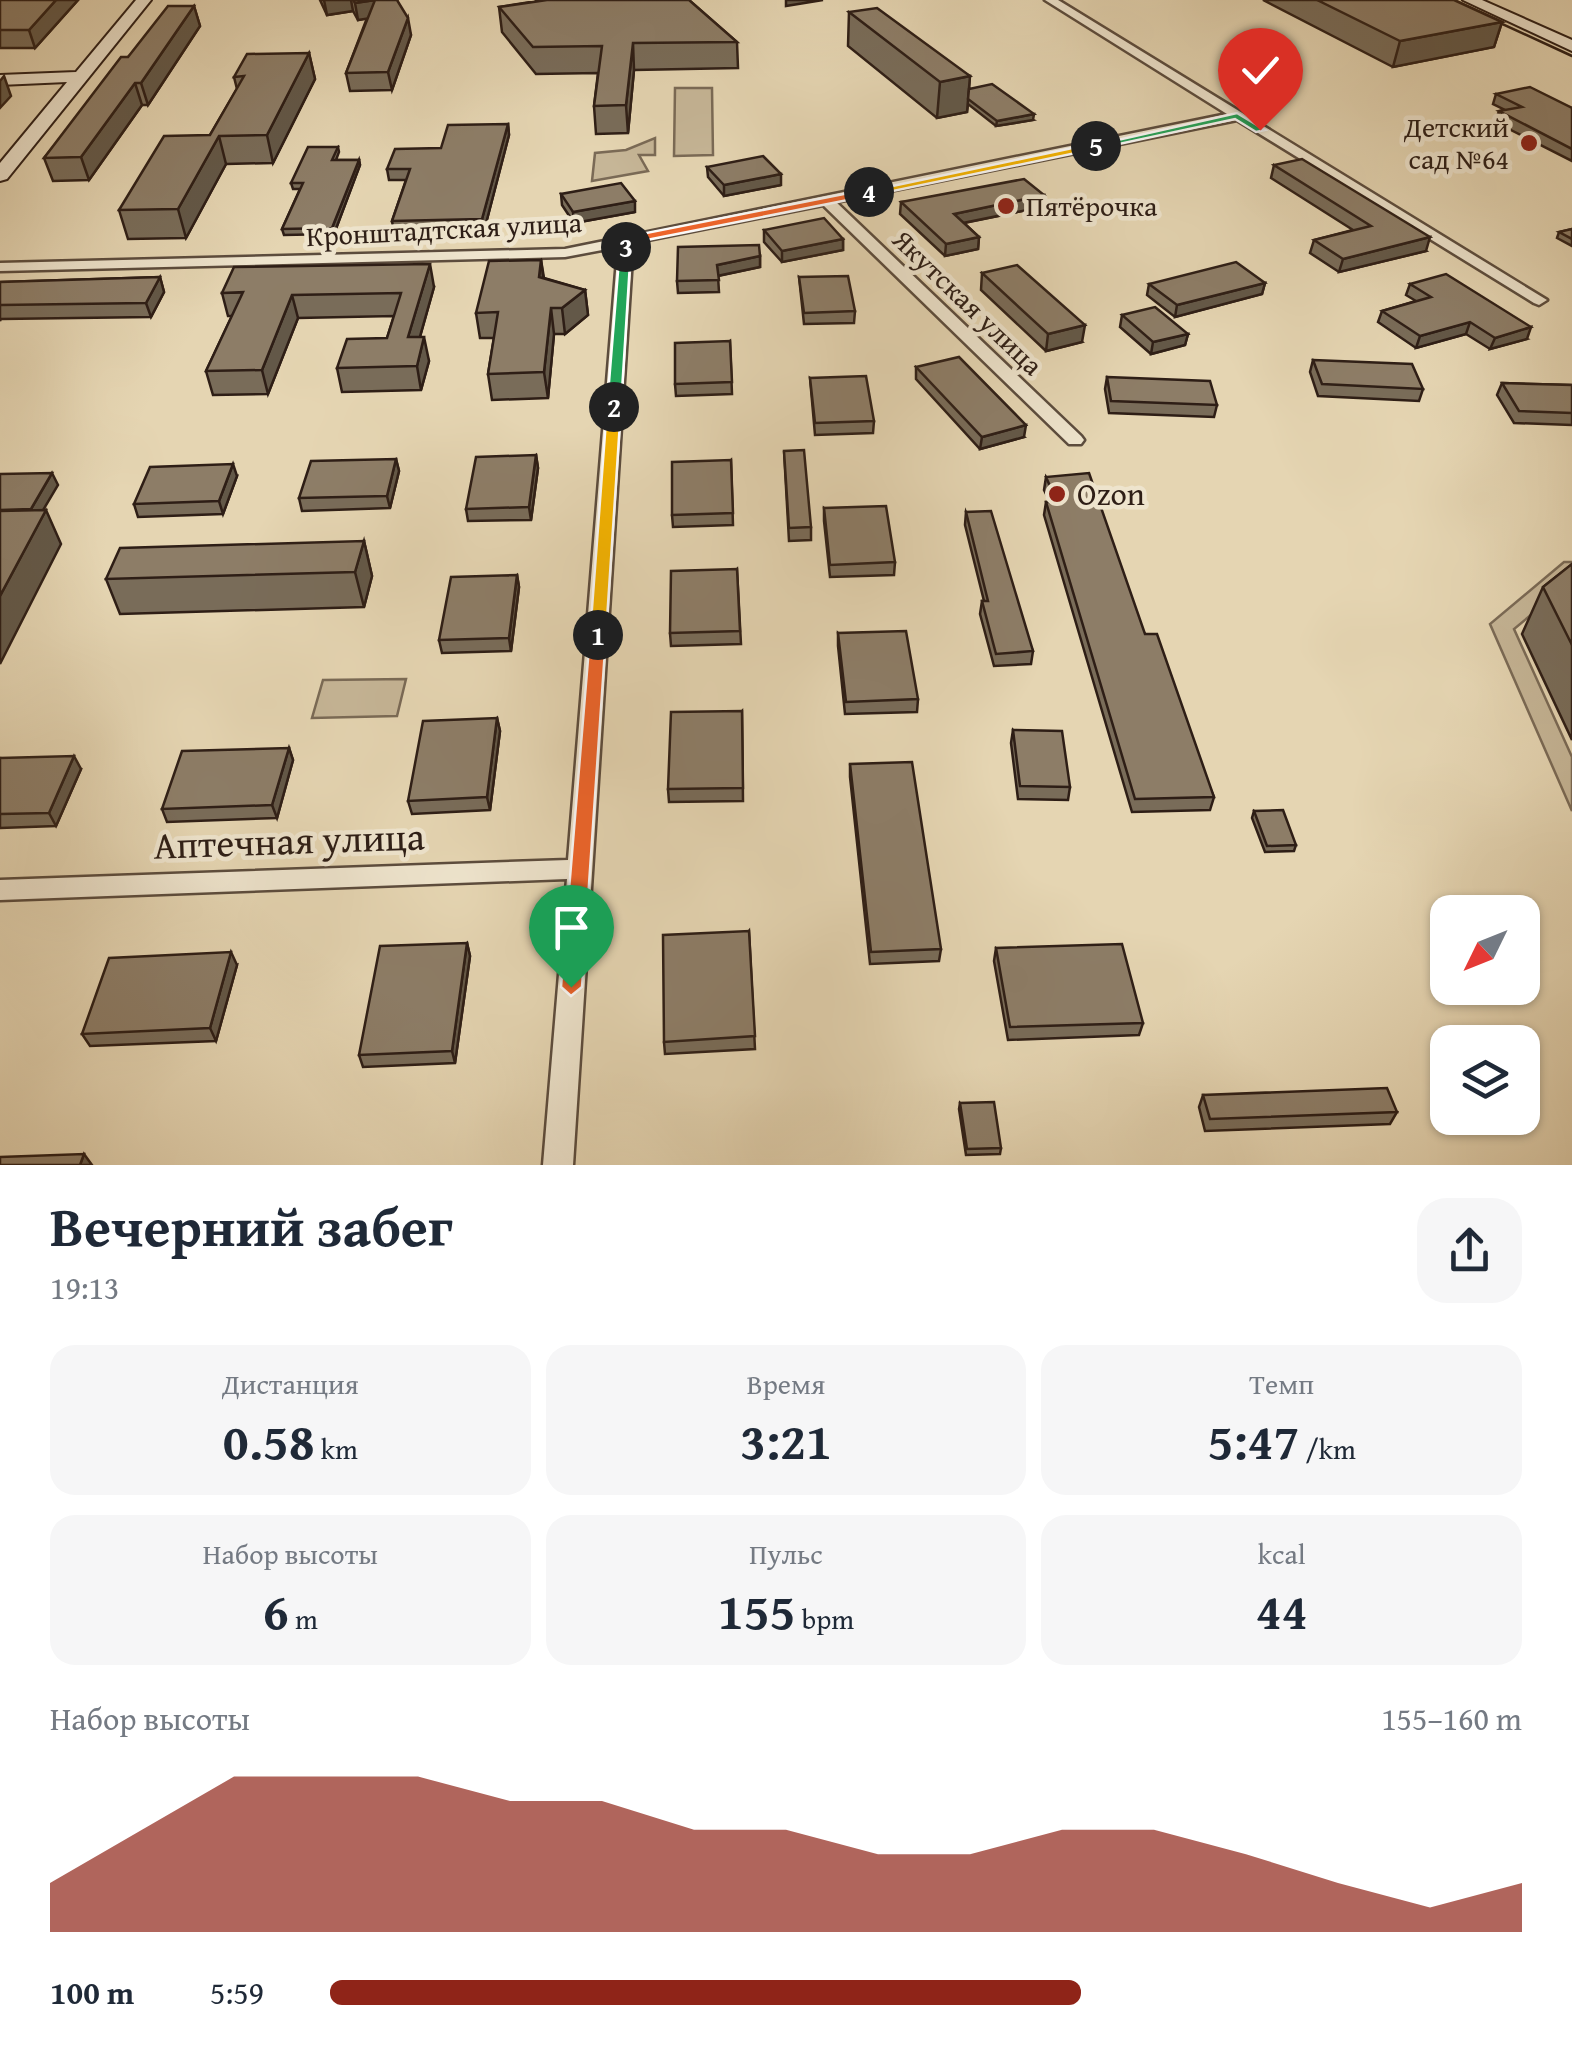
<!DOCTYPE html>
<html lang="ru">
<head>
<meta charset="utf-8">
<style>
	:root { --surface:#fff; --page:#f6f6f7; --text:#1f2937; --muted:#747a83; --accent:#8f2418 }
	body { margin:0; font-family:"Gentium Book Plus",serif; background:var(--page); color:var(--text); height:100vh; display:flex; flex-direction:column; font-size:38px; white-space:nowrap }
	* { box-sizing:border-box; margin:0 }
	p { font-size:32px; color:var(--muted) }
	.icon { flex:none; width:55px; height:55px; fill:none; stroke:currentColor; stroke-width:2; stroke-linecap:round; stroke-linejoin:round }
	.map { position:relative; height:1165px; overflow:hidden }
	.side { display:flex; flex-direction:column; background:var(--surface); flex:1 }
	.side>* { flex:none }
	.needle { width:65px; rotate:227deg }
	.buttons { position:absolute; left:1430px; top:895px; display:grid; gap:20px }
	.buttons a { display:grid; place-items:center; width:110px; height:110px; border-radius:20px; background:var(--surface); box-shadow:0 2px 8px #0004; font-size:50px }
	.pin { position:absolute; display:grid; place-items:center; width:85px; height:85px; color:#fff; margin:-102px -42px; border-radius:50% 50% 50% 0; rotate:-45deg; box-shadow:0 0 10px #0007 }
	.pin .icon { rotate:45deg }
	.km { position:absolute; width:50px; height:50px; margin:-25px; border-radius:50%; background:#222; color:#fff; font-size:28px; line-height:50px; text-align:center }
	.round { display:grid; place-items:center; flex:none; width:105px; height:105px; border-radius:30px; background:var(--page) }
	.head { display:flex; align-items:center; justify-content:space-between; height:170px; padding:0 50px }
	h1 { font-size:55px; font-weight:600; line-height:75px }
	.stats { display:grid; grid-template-columns:repeat(3,1fr); gap:15px; height:170px; padding:10px 50px }
	.stats div { display:grid; align-content:center; border-radius:25px; background:var(--page); text-align:center }
	.stats b { font-size:50px; font-weight:600 }
	.stats small { font-size:28px; font-weight:400 }
	.stats p { font-size:28px }
	.chart { height:280px; padding:20px 50px }
	.chart p { display:flex; justify-content:space-between }
	.chart svg { width:100%; height:180px; margin-top:10px; fill:var(--accent); opacity:.7 }
	ul { padding:0 50px; list-style:none; font-size:32px }
	li { display:grid; grid-template-columns:160px 120px 1fr; align-items:center; height:75px }
	li i { height:25px; border-radius:12px; background:var(--accent) }
	.map>svg:first-child { display:block }
	.green { fill:#c6b697; stroke:#7a6a56; stroke-width:2.5 }
	.lines { fill:none; stroke-linecap:round; stroke-linejoin:round }
	.street-casing { stroke:#5c4c3d; stroke-width:5 }
	.secondary-casing { stroke:#2e1e16; stroke-width:4 }
	.street { fill:#eee4cd; fill-rule:evenodd }
	.secondary { fill:#eee4cd; fill-rule:evenodd }
	.tram { stroke:#2e1e16; stroke-width:2.5 }
	.wall { fill:#796c59; stroke:#2e1e16; stroke-width:2.5 }
	.shaded-wall { fill:#635848; stroke:#2e1e16; stroke-width:2.5 }
	.building { fill:#8d7d67; stroke:#2e1e16; stroke-width:2.5 }
	.split-1 { fill:#f0652b; stroke:#fff; stroke-width:2.5 }
	.split-2 { fill:#f5b400; stroke:#fff; stroke-width:2.5 }
	.split-3 { fill:#22a559; stroke:#fff; stroke-width:2.5 }
	.split-4 { fill:#f0652b; stroke:#fff; stroke-width:2.5 }
	.split-5 { fill:#f5b400; stroke:#fff; stroke-width:2.5 }
	.split-6 { fill:#22a559; stroke:#fff; stroke-width:2.5 }
	.poi-dot { fill:#8f2418; stroke:#eee4cd; stroke-width:4 }
	.labels { text-anchor:middle; stroke-width:9; stroke-linejoin:round; paint-order:stroke }
	.far-poi-label { font-size:28px; fill:#2e1e16; stroke:#eee4cd; text-anchor:end }
	.far-street-label { font-size:28px; fill:#2e1e16; stroke:#eee4cd }
	.poi-label { font-size:32px; fill:#2e1e16; stroke:#eee4cd; text-anchor:start }
	.near-street-label { font-size:38px; fill:#2e1e16; stroke:#eee4cd }
</style>
</head>
<body>
<div class="map">
<svg width="1572" height="1165" viewBox="0 0 1572 1165">
	<rect width="100%" height="100%" fill="#e5d5b2"/>
	<filter id="stains"><feTurbulence type="fractalNoise" baseFrequency=".002" numOctaves="4"/><feColorMatrix values="0 0 0 0 .2 0 0 0 0 .09 0 0 0 0 .02 0 0 0 .5 -.17"/></filter>
	<radialGradient id="worn" r=".72"><stop offset=".6" stop-color="#630" stop-opacity="0"/><stop offset="1" stop-color="#630" stop-opacity=".3"/></radialGradient>
	<g class="green">
		<polygon points="675,88 712,88 713,155 674,156"/>
		<polygon points="655,138 655,155 639,155 648,171 592,181 595,153 626,150"/>
		<polygon points="1564,562 1572,562 1572,581 1514,629 1572,757 1572,811 1490,624"/>
		<polygon points="406,679 397,716 312,718 323,680"/>
	</g>
	<g class="lines">
		<defs>
			<polygon id="street" points="1045,0 1058,0 1547,300 1539,305 1534,303 1237,120 836,202 1081,436 1084,440 1081,444 1069,444 823,205 633,243 573,1165 543,1165 567,879 0,900 0,880 568,860 618,247 565,257 0,271 0,263 565,249 1227,114"/>
			<g id="secondary">
				<polygon points="136,0 151,0 7,179 0,181 0,163 67,82 0,85 0,75 76,72"/>
				<polygon points="1463,0 1482,0 1572,40 1572,51"/>
			</g>
		</defs>
		<use href="#street" class="street-casing"/>
		<use href="#secondary" class="secondary-casing"/>
		<use href="#street" class="street"/>
		<use href="#secondary" class="secondary"/>
		<polyline class="tram" points="1450,0 1572,56"/>
	</g>
	<g class="wall">
		<polygon points="0,0 78,0 35,48 0,48"/>
		<polygon points="320,0 397,0 411,35 392,90 350,91 346,73 367,18 358,20 353,11 327,15"/>
		<polygon points="535,0 689,0 737,42 738,68 634,70 628,133 596,134 594,106 598,73 536,74 502,32 499,7 537,1"/>
		<polygon points="1263,0 1454,0 1502,22 1494,47 1393,67"/>
		<polygon points="194,6 200,26 148,105 142,105 89,180 53,181 44,158 128,57"/>
		<polygon points="849,12 970,76 969,88 1033,120 996,126 968,104 967,112 937,118 848,46"/>
		<polygon points="309,53 315,79 273,163 226,164 186,238 128,239 119,210 210,135 237,89 234,77"/>
		<polygon points="1496,94 1572,108 1572,161 1495,122 1499,111 1505,110 1493,104"/>
		<polygon points="508,124 509,135 484,231 394,233 392,221 406,180 389,180 387,169"/>
		<polygon points="338,147 339,152 336,160 359,160 360,165 334,234 284,235 282,229 300,189 293,189 291,183"/>
		<polygon points="1274,165 1426,251 1339,272 1310,253 1314,240 1353,230 1271,178"/>
		<polygon points="707,167 781,185 724,196 708,177"/>
		<polygon points="561,194 635,212 574,223 562,205"/>
		<polygon points="1044,195 1042,207 964,223 979,237 978,249 945,256 900,214 901,202"/>
		<polygon points="1572,229 1572,246 1557,238 1559,232"/>
		<polygon points="764,230 843,239 843,250 782,262 764,242"/>
		<polygon points="760,256 760,267 718,276 719,292 678,293 677,281"/>
		<polygon points="541,260 544,278 585,290 588,315 565,334 554,334 548,398 492,400 488,374 494,338 480,338 476,313"/>
		<polygon points="982,273 1082,342 1046,351 981,290"/>
		<polygon points="160,277 164,292 151,317 1,319 0,321 0,282"/>
		<polygon points="799,277 855,311 854,323 804,324"/>
		<polygon points="1265,283 1262,294 1175,317 1147,295 1149,284"/>
		<polygon points="1410,284 1527,339 1490,349 1466,334 1416,348 1378,322 1382,311 1416,301 1406,295"/>
		<polygon points="434,287 420,337 429,361 421,390 342,392 337,368 387,338 394,316 298,318 268,394 213,395 206,371 232,316 228,316 222,293"/>
		<polygon points="1122,315 1188,334 1185,345 1151,354 1120,327"/>
		<polygon points="730,341 732,394 676,396 675,384"/>
		<polygon points="1313,360 1423,389 1419,401 1318,396 1310,372"/>
		<polygon points="916,367 1024,437 980,449 916,379"/>
		<polygon points="1107,377 1217,405 1214,417 1109,413 1105,389"/>
		<polygon points="810,378 874,421 873,433 815,435"/>
		<polygon points="1502,383 1572,385 1572,425 1514,423 1497,395"/>
		<polygon points="784,451 811,527 811,540 789,541"/>
		<polygon points="536,455 538,468 531,520 468,521 466,509"/>
		<polygon points="396,459 399,471 390,508 302,511 299,498"/>
		<polygon points="731,460 733,525 673,527 672,515"/>
		<polygon points="237,476 223,514 138,517 134,504"/>
		<polygon points="1046,477 1145,634 1214,797 1210,810 1132,812 1044,515 1046,502 1050,502 1044,490"/>
		<polygon points="824,508 895,562 894,575 830,577 824,521"/>
		<polygon points="966,512 1033,651 1031,664 994,666 980,614 982,601 984,601 965,525"/>
		<polygon points="364,541 372,576 364,607 120,614 106,579"/>
		<polygon points="1572,564 1572,740 1522,634 1543,587"/>
		<polygon points="737,569 741,644 671,646 670,633"/>
		<polygon points="517,575 519,587 511,651 442,653 439,640"/>
		<polygon points="838,633 918,699 917,712 845,714 838,646"/>
		<polygon points="742,711 743,801 669,802 668,789"/>
		<polygon points="497,718 500,731 490,810 412,814 408,801"/>
		<polygon points="1013,730 1070,787 1068,800 1018,799 1011,743"/>
		<polygon points="289,748 293,760 277,818 167,822 162,809"/>
		<polygon points="0,758 81,769 56,826 0,828"/>
		<polygon points="850,764 941,949 939,961 870,964 850,777"/>
		<polygon points="1254,811 1296,845 1294,851 1265,852 1252,818"/>
		<polygon points="749,931 755,1049 665,1054 664,1042"/>
		<polygon points="467,943 470,956 455,1063 363,1067 359,1055"/>
		<polygon points="996,948 1143,1023 1139,1035 1008,1040 994,961"/>
		<polygon points="237,965 216,1041 90,1046 82,1034"/>
		<polygon points="1203,1095 1397,1112 1390,1124 1205,1131 1199,1107"/>
		<polygon points="960,1103 1001,1148 1000,1154 966,1155 959,1109"/>
	</g>
	<g class="shaded-wall">
		<polygon points="56,0 78,0 35,48 29,30"/>
		<polygon points="324,0 351,0 353,11 327,15"/>
		<polygon points="375,0 378,17 358,20 355,3"/>
		<polygon points="786,0 823,0 786,6"/>
		<polygon points="194,6 200,26 148,105 141,83"/>
		<polygon points="408,18 411,35 392,90 388,72"/>
		<polygon points="1502,22 1494,47 1393,67 1400,41"/>
		<polygon points="633,43 634,70 628,133 626,105"/>
		<polygon points="309,53 315,79 273,163 267,135"/>
		<polygon points="4,76 11,96 0,108 0,81"/>
		<polygon points="970,76 967,112 937,118 940,82"/>
		<polygon points="135,83 142,105 89,180 81,157"/>
		<polygon points="1034,114 1033,120 996,126 997,121"/>
		<polygon points="508,124 509,135 484,231 482,219"/>
		<polygon points="219,136 226,164 186,238 178,209"/>
		<polygon points="359,160 360,165 334,234 332,228"/>
		<polygon points="781,174 781,185 724,196 724,185"/>
		<polygon points="1044,195 1042,207 953,225 954,214"/>
		<polygon points="635,201 635,212 574,223 573,212"/>
		<polygon points="979,237 978,249 945,256 946,244"/>
		<polygon points="1430,237 1426,251 1339,272 1343,259"/>
		<polygon points="843,239 843,250 782,262 782,251"/>
		<polygon points="760,256 760,267 717,276 717,265"/>
		<polygon points="541,260 544,284 539,277"/>
		<polygon points="430,264 434,287 413,361 408,337"/>
		<polygon points="160,277 164,292 151,317 146,303"/>
		<polygon points="1265,283 1262,294 1175,317 1177,305"/>
		<polygon points="585,290 588,315 565,334 562,308"/>
		<polygon points="292,295 298,318 268,394 262,370"/>
		<polygon points="551,308 554,334 548,398 544,372"/>
		<polygon points="1470,322 1466,334 1416,348 1420,336"/>
		<polygon points="1085,325 1082,342 1046,351 1048,334"/>
		<polygon points="1531,327 1527,339 1490,349 1495,338"/>
		<polygon points="1188,334 1185,345 1151,354 1153,342"/>
		<polygon points="424,337 429,361 421,390 417,366"/>
		<polygon points="1026,425 1024,437 980,449 982,437"/>
		<polygon points="536,455 538,468 531,520 529,507"/>
		<polygon points="396,459 399,471 390,508 387,496"/>
		<polygon points="233,464 237,476 223,514 219,501"/>
		<polygon points="52,473 58,485 36,522 31,509"/>
		<polygon points="46,510 61,544 0,664 0,596"/>
		<polygon points="364,541 372,576 364,607 355,572"/>
		<polygon points="517,575 519,587 511,651 509,638"/>
		<polygon points="497,718 500,731 490,810 487,797"/>
		<polygon points="289,748 293,760 277,818 272,805"/>
		<polygon points="74,756 81,769 56,826 49,813"/>
		<polygon points="467,943 470,956 455,1063 452,1051"/>
		<polygon points="231,952 237,965 216,1041 210,1028"/>
		<polygon points="84,1154 92,1165 80,1165"/>
	</g>
	<g class="building">
		<polygon points="0,0 56,0 29,30 0,30"/>
		<polygon points="353,0 397,0 408,18 388,72 346,73 375,0 355,3"/>
		<polygon points="547,0 689,0 737,42 633,43 626,105 594,106 602,46 533,47 499,7"/>
		<polygon points="1317,0 1454,0 1502,22 1400,41"/>
		<polygon points="168,6 194,6 141,83 135,83 81,157 44,158 121,57 128,57"/>
		<polygon points="877,8 970,76 940,82 849,12"/>
		<polygon points="309,53 267,135 219,136 178,209 119,210 164,136 210,135 244,76 234,77 247,54"/>
		<polygon points="992,84 1034,114 997,121 968,99 969,89"/>
		<polygon points="1530,87 1572,108 1572,149 1499,111 1522,107 1496,94"/>
		<polygon points="508,124 482,219 392,221 410,169 387,169 395,149 441,148 448,125"/>
		<polygon points="308,147 338,147 332,160 359,160 332,228 282,229 303,183 291,183"/>
		<polygon points="763,156 781,174 724,185 707,167"/>
		<polygon points="1302,159 1430,237 1343,259 1314,240 1371,226 1274,165"/>
		<polygon points="1024,179 1044,195 954,214 979,237 946,244 901,202"/>
		<polygon points="621,183 635,201 573,212 561,194"/>
		<polygon points="824,218 843,239 782,251 764,230"/>
		<polygon points="1572,229 1572,239 1559,232"/>
		<polygon points="759,245 760,256 717,265 719,280 677,281 678,247"/>
		<polygon points="541,260 539,277 585,290 562,308 551,308 544,372 488,374 498,312 476,313 489,261"/>
		<polygon points="1236,262 1265,283 1177,305 1149,284"/>
		<polygon points="430,264 408,337 424,337 417,366 337,368 347,339 387,338 401,293 292,295 262,370 206,371 243,292 222,293 234,267"/>
		<polygon points="1017,265 1085,325 1048,334 982,273"/>
		<polygon points="1446,274 1531,327 1495,338 1470,322 1420,336 1382,311 1431,297 1410,284"/>
		<polygon points="848,276 855,311 804,313 799,277"/>
		<polygon points="160,277 146,303 0,305 0,282"/>
		<polygon points="1155,307 1188,334 1153,342 1122,315"/>
		<polygon points="730,341 732,382 675,384 675,343"/>
		<polygon points="959,357 1026,425 982,437 916,367"/>
		<polygon points="1313,360 1412,364 1423,389 1322,384"/>
		<polygon points="866,376 874,421 815,423 810,378"/>
		<polygon points="1107,377 1210,381 1217,405 1111,401"/>
		<polygon points="1502,383 1572,385 1572,413 1519,411"/>
		<polygon points="804,450 811,527 789,528 784,451"/>
		<polygon points="536,455 529,507 466,509 476,457"/>
		<polygon points="396,459 387,496 299,498 311,461"/>
		<polygon points="731,460 733,513 672,515 672,462"/>
		<polygon points="233,464 219,501 134,504 150,467"/>
		<polygon points="52,473 31,509 0,510 0,474"/>
		<polygon points="1089,473 1145,634 1157,634 1214,797 1135,799 1046,502 1057,502 1046,477"/>
		<polygon points="886,506 895,562 830,565 824,508"/>
		<polygon points="46,510 0,596 0,511"/>
		<polygon points="991,511 1033,651 996,654 982,601 988,601 966,512"/>
		<polygon points="364,541 355,572 106,579 120,548"/>
		<polygon points="1572,564 1572,645 1543,587"/>
		<polygon points="737,569 740,631 670,633 671,571"/>
		<polygon points="517,575 509,638 439,640 451,577"/>
		<polygon points="906,631 918,699 846,702 838,633"/>
		<polygon points="742,711 743,788 668,789 671,712"/>
		<polygon points="497,718 487,797 408,801 423,721"/>
		<polygon points="1013,730 1062,731 1070,787 1020,786"/>
		<polygon points="289,748 272,805 162,809 182,751"/>
		<polygon points="74,756 49,813 0,814 0,758"/>
		<polygon points="912,762 941,949 871,952 850,764"/>
		<polygon points="1283,810 1296,845 1267,846 1254,811"/>
		<polygon points="749,931 755,1036 664,1042 663,935"/>
		<polygon points="467,943 452,1051 359,1055 380,946"/>
		<polygon points="1122,944 1143,1023 1010,1027 996,948"/>
		<polygon points="231,952 210,1028 82,1034 109,958"/>
		<polygon points="1387,1088 1397,1112 1210,1119 1203,1095"/>
		<polygon points="994,1102 1001,1148 967,1149 960,1103"/>
		<polygon points="84,1154 80,1165 0,1165 0,1157"/>
	</g>
	<polygon class="split-1" points="598,630 606,635 582,987 571,996 561,987 590,635"/>
	<polygon class="split-2" points="614,403 621,407 606,635 598,641 590,635 607,407"/>
	<polygon class="split-3" points="626,243 631,247 621,407 614,411 607,407 620,247"/>
	<polygon class="split-4" points="869,189 873,195 632,243 626,250 620,247 626,237"/>
	<polygon class="split-5" points="1096,143 1100,148 869,196 864,192"/>
	<polygon class="split-6" points="1237,113 1265,130 1256,132 1235,119 1096,149 1091,146"/>
	<g class="poi-dot">
		<circle cx="1529" cy="143" r="10"/>
		<circle cx="1006" cy="206" r="10"/>
		<circle cx="1057" cy="494" r="10"/>
	</g>
	<g class="labels">
		<g class="far-poi-label">
			<text x="1509" y="137">Детский<tspan x="1509" dy="32">сад №64</tspan></text>
			<text x="1026" y="216" text-anchor="start">Пятёрочка</text>
		</g>
		<g class="far-street-label">
			<text transform="translate(444 229) rotate(-3)" y="10">Кронштадтская улица</text>
			<text transform="translate(968 302) rotate(44)" y="10">Якутская улица</text>
		</g>
		<g class="poi-label">
			<text x="1077" y="505">Ozon</text>
		</g>
		<g class="near-street-label">
			<text transform="translate(289 841) rotate(-2)" y="13">Аптечная улица</text>
		</g>
	</g>
	<rect width="100%" height="100%" filter="url(#stains)"/>
	<rect width="100%" height="100%" fill="url(#worn)"/>
</svg>
<div class="buttons">
<a><svg class="needle" viewBox="-14 -14 28 28"><path d="M0-13l5 13h-10z" fill="#e53935"/><path d="M0 13l5-13h-10z" fill="#747a83"/></svg></a>
<a><svg class="icon" aria-label="layers" viewBox="0 0 24 24"><path d="M12 4l9 5-9 5-9-5zM3 14l9 5 9-5"/></svg></a>
</div>
<div class="pin" style="left:571px;top:987px;background:#1e9e55"><svg class="icon" aria-label="arrive" viewBox="0 0 24 24"><path d="M6 21V4h12l-3 4 3 4H6"/></svg></div>
<div class="pin" style="left:1260px;top:130px;background:#d93025"><svg class="icon" aria-label="check" viewBox="0 0 24 24"><path d="M5 12l5 5 9-10"/></svg></div>
<b class="km" style="left:598px;top:635px">1</b>
<b class="km" style="left:614px;top:407px">2</b>
<b class="km" style="left:626px;top:247px">3</b>
<b class="km" style="left:869px;top:192px">4</b>
<b class="km" style="left:1096px;top:146px">5</b>
</div>
<section class="side">
<div class="head"><div><h1>Вечерний забег</h1><p>19:13</p></div><a class="round"><svg class="icon" aria-label="share" viewBox="0 0 24 24"><path d="M12 15V3M7 8l5-5 5 5M5 13v7h14v-7"/></svg></a></div>
<div class="stats">
<div><p>Дистанция</p><b>0.58<small> km</small></b></div>
<div><p>Время</p><b>3:21</b></div>
<div><p>Темп</p><b>5:47<small> /km</small></b></div>
</div>
<div class="stats">
<div><p>Набор высоты</p><b>6<small> m</small></b></div>
<div><p>Пульс</p><b>155<small> bpm</small></b></div>
<div><p>kcal</p><b>44</b></div>
</div>
<div class="chart"><p><span>Набор высоты</span>155–160 m</p>
<svg viewBox="0 0 160 44" preserveAspectRatio="none"><path d="M0 44V32L10 19L20 6L30 6L40 6L50 12L60 12L70 19L80 19L90 25L100 25L110 19L120 19L130 25L140 32L150 38L160 32V44z"/></svg>
</div>
<ul>
<li><b>100 m</b>5:59<i style="width:63%"></i></li>
</ul>
</section>
</body>
</html>
